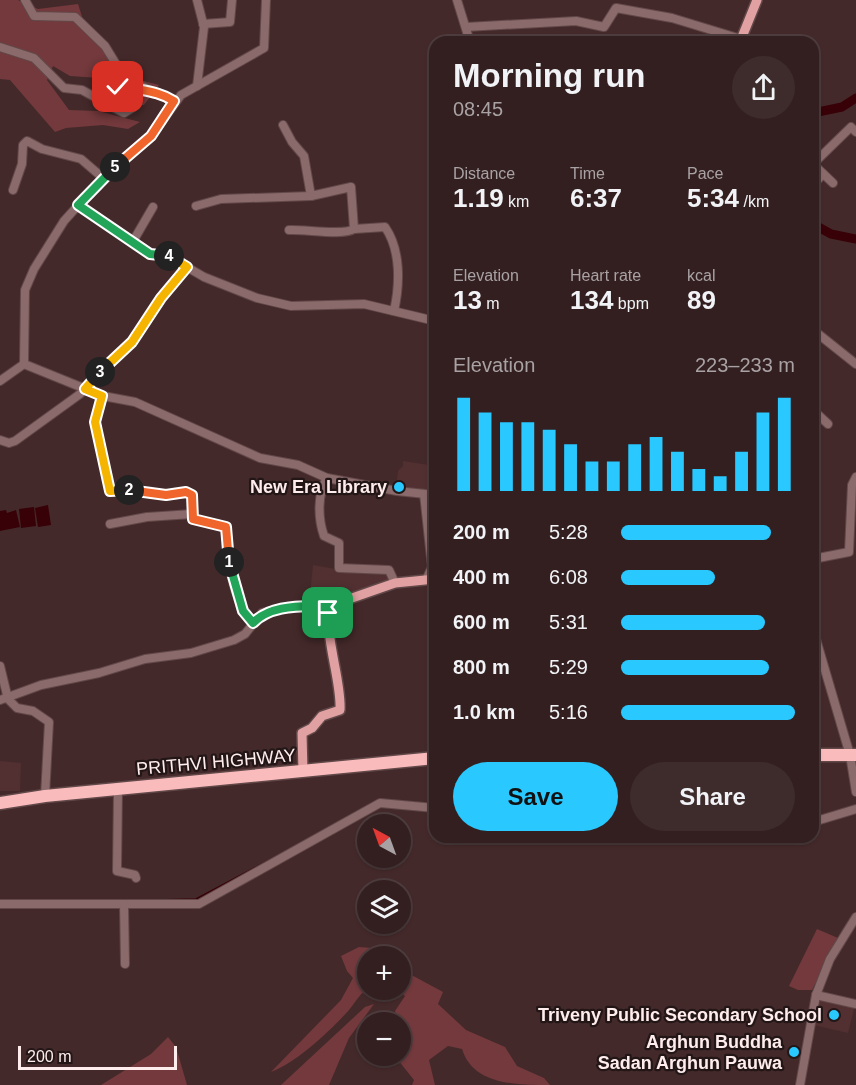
<!DOCTYPE html>
<html lang="en">
<head>
<meta charset="utf-8">
<style>
	:root { --surface:#331f20; --page:#3e2c2d; --text:#f1f3f6; --muted:#a9a2a5; --line:#4e3d3e; --accent:#29c8ff }
	body { margin:0; font-family:Helvetica,sans-serif; background:var(--page); color:var(--text); height:100vh; display:flex; flex-direction:column; font-size:22px; white-space:nowrap }
	* { box-sizing:border-box; margin:0 }
	p { font-size:20px; color:var(--muted) }
	.icon { flex:none; width:33px; height:33px; fill:none; stroke:currentColor; stroke-width:2; stroke-linecap:round; stroke-linejoin:round }
	.map { position:relative; flex:1; overflow:hidden }
	.drawer { position:absolute; left:429px; top:36px; width:390px; height:807px; display:flex; flex-direction:column; background:var(--surface); border-radius:18px; box-shadow:0 2px 4px #0004,0 0 0 2px var(--line) }
	.drawer>* { flex:none }
	.needle { width:39px; rotate:319deg }
	.controls { position:absolute; left:357px; top:814px; display:grid; gap:12px }
	.controls a { display:grid; place-items:center; width:54px; height:54px; border-radius:50%; background:var(--surface); box-shadow:0 2px 4px #0004,0 0 0 2px var(--line); font-size:30px }
	.scale { position:absolute; left:18px; bottom:15px; width:159px; box-sizing:border-box; padding-left:6px; border:3px solid #ffecec; border-top:0; font-size:16px; line-height:21px; white-space:nowrap; color:#ffecec; -webkit-text-stroke:4px #221616; paint-order:stroke }
	.pin { position:absolute; display:grid; place-items:center; width:51px; height:51px; color:#fff; margin:-26px; border-radius:12px; box-shadow:0 3px 9px #0006 }
	.km { position:absolute; width:30px; height:30px; margin:-15px; border-radius:50%; background:#222; color:#fff; font-size:16px; line-height:30px; text-align:center }
	.round { display:grid; place-items:center; flex:none; width:63px; height:63px; border-radius:32px; background:var(--page) }
	.head { display:flex; align-items:center; justify-content:space-between; height:102px; padding:0 24px }
	h1 { font-size:33px; font-weight:700; line-height:45px }
	.figures { display:grid; grid-template-columns:repeat(3,1fr); gap:9px; height:102px; padding:6px 24px }
	.figures div { display:grid; align-content:center }
	.figures b { font-size:26px; font-weight:700 }
	.figures small { font-size:16px; font-weight:400 }
	.figures p { font-size:16px }
	.chart { height:168px; padding:12px 24px }
	.chart p { display:flex; justify-content:space-between }
	.chart svg { width:100%; height:108px; margin-top:6px; stroke:var(--accent); stroke-width:6 }
	.button { display:flex; gap:12px; margin-top:auto; padding:12px 24px }
	.button a { flex:1; height:69px; border-radius:36px; background:var(--accent); color:#111; font-size:24px; font-weight:700; line-height:69px; text-align:center }
	.button a+a { background:var(--page); color:var(--text) }
	ul { padding:0 24px; list-style:none; font-size:20px }
	li { display:grid; grid-template-columns:96px 72px 1fr; align-items:center; height:45px }
	li i { height:15px; border-radius:8px; background:var(--accent) }
	.map>svg:first-child { display:block }
	.built { fill:#523031 }
	.green { fill:#73393c }
	.water { fill:#380007 }
	.lines { fill:none; stroke-linecap:round; stroke-linejoin:round }
	.stream { stroke:#380007; stroke-width:1.5 }
	.river { stroke:#380007; stroke-width:9 }
	.minor-casing { stroke:#624849; stroke-width:10 }
	.major-casing { stroke:#624849; stroke-width:12 }
	.highway-casing { stroke:#624849; stroke-width:15 }
	.minor { stroke:#8a6a6a; stroke-width:8 }
	.major { stroke:#e1a0a1; stroke-width:9 }
	.highway { stroke:#fabbbc; stroke-width:12 }
	.split-1-casing { stroke:#fff; stroke-width:12 }
	.split-2-casing { stroke:#fff; stroke-width:12 }
	.split-3-casing { stroke:#fff; stroke-width:12 }
	.split-4-casing { stroke:#fff; stroke-width:12 }
	.split-5-casing { stroke:#fff; stroke-width:12 }
	.split-6-casing { stroke:#fff; stroke-width:12 }
	.split-1 { stroke:#22a559; stroke-width:8 }
	.split-2 { stroke:#f0652b; stroke-width:8 }
	.split-3 { stroke:#f5b400; stroke-width:8 }
	.split-4 { stroke:#f5b400; stroke-width:8 }
	.split-5 { stroke:#22a559; stroke-width:8 }
	.split-6 { stroke:#f0652b; stroke-width:8 }
	.poi-dot { fill:#29c8ff; stroke:#221616; stroke-width:2 }
	.labels { text-anchor:middle; stroke-width:4.5; stroke-linejoin:round; paint-order:stroke }
	.poi-label { font-size:18px; font-weight:bold; fill:#ffecec; stroke:#221616; text-anchor:end }
	.street-label { font-size:18px; fill:#ffecec; stroke:#221616 }
</style>
</head>
<body>
<div class="map">
<svg width="856" height="1085" viewBox="0 0 856 1085">
	<rect width="100%" height="100%" fill="#44292a"/>
	<g class="built">
		<polygon points="403,461 435,466 435,491 418,493 396,489 398,471 403,466"/>
		<polygon points="313,565 352,572 388,571 392,583 327,604 309,605"/>
		<polygon points="0,761 21,763 20,791 0,791"/>
		<polygon points="819,997 855,1005 848,1033 814,1025"/>
	</g>
	<g class="green">
		<path d="M0,0H18L38,9L78,4L87,32L102,39C118,73 122,76 159,85L144,105L116,106L99,78L70,76L53,66L47,80L69,110L98,111L140,122L128,129L103,125L66,128L55,132L10,80L0,79Z"/>
		<polygon points="817,929 838,938 812,990 798,990 789,986"/>
		<path d="M359,947L372,948L384,957H368L367,990C359,994 355,1003 349,1010C330,1031 296,1063 271,1072L341,1000L353,978L347,971L341,956Z"/>
		<path d="M401,961L406,972L443,992L438,1004L466,1030L505,1047L517,1066L544,1078L550,1085C516,1085 473,1085 462,1049L448,1046L429,1060L435,1085H412L414,1080L398,1060L400,1023H397L395,1011L405,996L398,990H400Z"/>
		<polygon points="374,1004 349,1038 329,1085 281,1085 365,1007"/>
		<polygon points="168,1037 176,1047 187,1085 101,1085 151,1054"/>
	</g>
	<g class="water">
		<polygon points="48,505 51,525 38,527 35,508"/>
		<polygon points="34,507 36,526 21,528 19,509"/>
		<polygon points="6,510 7,513 16,510 20,527 0,531 0,511"/>
	</g>
	<g class="lines">
		<g class="stream">
			<polyline points="384,800 435,804"/>
			<polyline points="346,818 379,800"/>
			<polyline points="157,900 196,899 290,849"/>
		</g>
		<g class="river">
			<polyline points="813,113 842,107 856,98"/>
			<polyline points="813,224 831,234 856,239"/>
		</g>
		<defs>
			<g id="minor">
				<polyline points="25,0 34,16 75,17 105,46 124,77 148,89"/>
				<polyline points="457,0 470,42"/>
				<polyline points="203,24 230,22 232,0"/>
				<polyline points="466,27 576,21 604,27 616,8 672,18 741,39"/>
				<path d="M0,47L34,58L64,88L82,90L124,113L132,108L133,100L118,87L120,85C139,91 157,90 174,101"/>
				<polyline points="197,86 204,27 197,0"/>
				<path d="M283,125L292,142L304,156L311,196L351,187L354,229L385,227C401,250 400,284 394,311"/>
				<polyline points="813,164 851,127 856,132"/>
				<polyline points="813,164 833,183"/>
				<polyline points="813,185 823,174"/>
				<polyline points="13,190 22,164 23,145 27,141 42,149 81,159 103,178"/>
				<polyline points="78,205 150,254 168,256 204,277 257,298 291,306 364,304 435,321"/>
				<polyline points="196,206 221,199 311,196"/>
				<path d="M289,230C305,229 343,236 354,229"/>
				<polyline points="132,243 153,207"/>
				<polyline points="813,339 817,333 856,364"/>
				<polyline points="24,364 103,396 135,402 260,458 298,465 327,478 397,491 435,495"/>
				<polyline points="0,381 24,364 25,290 34,269 64,221 103,178 151,136 181,95 264,48 266,0"/>
				<path d="M103,396L95,422L110,491C129,490 145,493 164,495C174,496 183,491 193,495V519L226,527C228,560 231,598 253,623"/>
				<polyline points="813,410 828,424"/>
				<polyline points="0,440 9,443 15,441 80,394 132,342 161,298 187,267"/>
				<path d="M327,478C317,494 318,519 324,536L339,543V568L389,570L395,583"/>
				<polyline points="424,494 432,567 427,578"/>
				<polyline points="110,524 147,517 192,514"/>
				<polyline points="813,559 849,552 852,485 856,477"/>
				<polyline points="813,629 850,755 856,792"/>
				<polyline points="0,666 8,699 17,708 33,711 49,722 45,796"/>
				<polyline points="0,700 41,685 99,673 145,659 191,653 234,640 245,634 262,613 281,609 332,605"/>
				<polyline points="118,789 117,871 135,875 136,878"/>
				<polyline points="813,822 856,809"/>
				<polyline points="0,904 199,904 380,803 435,808"/>
				<polyline points="124,904 125,964"/>
				<polyline points="816,995 856,1004"/>
				<polyline points="800,1085 816,995 830,959 856,917"/>
			</g>
			<g id="major">
				<polyline points="740,42 757,0"/>
				<path d="M303,772L302,733L312,728L322,716L340,710C342,679 321,629 332,605L395,583L435,579"/>
			</g>
			<g id="highway">
				<polyline points="813,755 856,755"/>
				<polyline points="0,803 45,796 435,758"/>
			</g>
		</defs>
		<use href="#minor" class="minor-casing"/>
		<use href="#major" class="major-casing"/>
		<use href="#highway" class="highway-casing"/>
		<use href="#minor" class="minor"/>
		<use href="#major" class="major"/>
		<use href="#highway" class="highway"/>
	</g>
	<g class="lines">
		<defs>
			<path id="split-1" d="M229,562L243,611L253,623C272,603 306,607 332,605L328,613"/>
			<polyline id="split-2" points="129,490 166,495 186,492 192,495 193,519 226,527 229,562"/>
			<polyline id="split-3" points="100,372 85,389 102,396 95,422 110,491 129,490"/>
			<polyline id="split-4" points="100,372 132,342 161,298 187,267 169,256"/>
			<polyline id="split-5" points="115,167 78,205 150,254 169,256"/>
			<path id="split-6" d="M115,167L151,136L174,101C157,90 139,91 120,85L118,87"/>
		</defs>
		<use href="#split-1" class="split-1-casing"/>
		<use href="#split-2" class="split-2-casing"/>
		<use href="#split-3" class="split-3-casing"/>
		<use href="#split-4" class="split-4-casing"/>
		<use href="#split-5" class="split-5-casing"/>
		<use href="#split-6" class="split-6-casing"/>
		<use href="#split-1" class="split-1"/>
		<use href="#split-2" class="split-2"/>
		<use href="#split-3" class="split-3"/>
		<use href="#split-4" class="split-4"/>
		<use href="#split-5" class="split-5"/>
		<use href="#split-6" class="split-6"/>
	</g>
	<g class="poi-dot">
		<circle cx="399" cy="487" r="6"/>
		<circle cx="834" cy="1015" r="6"/>
		<circle cx="794" cy="1052" r="6"/>
	</g>
	<g class="labels">
		<g class="poi-label">
			<text x="387" y="493">New Era Library</text>
			<text x="822" y="1021">Triveny Public Secondary School</text>
			<text x="782" y="1048">Arghun Buddha<tspan x="782" dy="21">Sadan Arghun Pauwa</tspan></text>
		</g>
		<g class="street-label">
			<text transform="translate(216 762) rotate(-5)" y="6">PRITHVI HIGHWAY</text>
		</g>
	</g>
</svg>
<div class="controls">
<a><svg class="needle" viewBox="-14 -14 28 28"><path d="M0-13l5 13h-10z" fill="#e53935"/><path d="M0 13l5-13h-10z" fill="#a9a2a5"/></svg></a>
<a><svg class="icon" aria-label="layers" viewBox="0 0 24 24"><path d="M12 4l9 5-9 5-9-5zM3 14l9 5 9-5"/></svg></a>
<a>+</a>
<a>−</a>
</div>
<div class="scale">200 m</div>
<div class="pin" style="left:328px;top:613px;background:#1e9e55"><svg class="icon" aria-label="arrive" viewBox="0 0 24 24"><path d="M6 21V4h12l-3 4 3 4H6"/></svg></div>
<div class="pin" style="left:118px;top:87px;background:#d93025"><svg class="icon" aria-label="check" viewBox="0 0 24 24"><path d="M5 12l5 5 9-10"/></svg></div>
<b class="km" style="left:229px;top:562px">1</b>
<b class="km" style="left:129px;top:490px">2</b>
<b class="km" style="left:100px;top:372px">3</b>
<b class="km" style="left:169px;top:256px">4</b>
<b class="km" style="left:115px;top:167px">5</b>
<section class="drawer">
<div class="head"><div><h1>Morning run</h1><p>08:45</p></div><a class="round"><svg class="icon" aria-label="share" viewBox="0 0 24 24"><path d="M12 15V3M7 8l5-5 5 5M5 13v7h14v-7"/></svg></a></div>
<div class="figures">
<div><p>Distance</p><b>1.19<small> km</small></b></div>
<div><p>Time</p><b>6:37</b></div>
<div><p>Pace</p><b>5:34<small> /km</small></b></div>
</div>
<div class="figures">
<div><p>Elevation</p><b>13<small> m</small></b></div>
<div><p>Heart rate</p><b>134<small> bpm</small></b></div>
<div><p>kcal</p><b>89</b></div>
</div>
<div class="chart"><p><span>Elevation</span>223–233 m</p>
<svg viewBox="0 0 160 44" preserveAspectRatio="none"><path d="M5 44V6M15 44V12M25 44V16M35 44V16M45 44V19M55 44V25M65 44V32M75 44V32M85 44V25M95 44V22M105 44V28M115 44V35M125 44V38M135 44V28M145 44V12M155 44V6"/></svg>
</div>
<ul>
<li><b>200 m</b>5:28<i style="width:86%"></i></li>
<li><b>400 m</b>6:08<i style="width:54%"></i></li>
<li><b>600 m</b>5:31<i style="width:83%"></i></li>
<li><b>800 m</b>5:29<i style="width:85%"></i></li>
<li><b>1.0 km</b>5:16<i style="width:100%"></i></li>
</ul>
<div class="button"><a>Save</a><a>Share</a></div>
</section>
</div>
</body>
</html>
